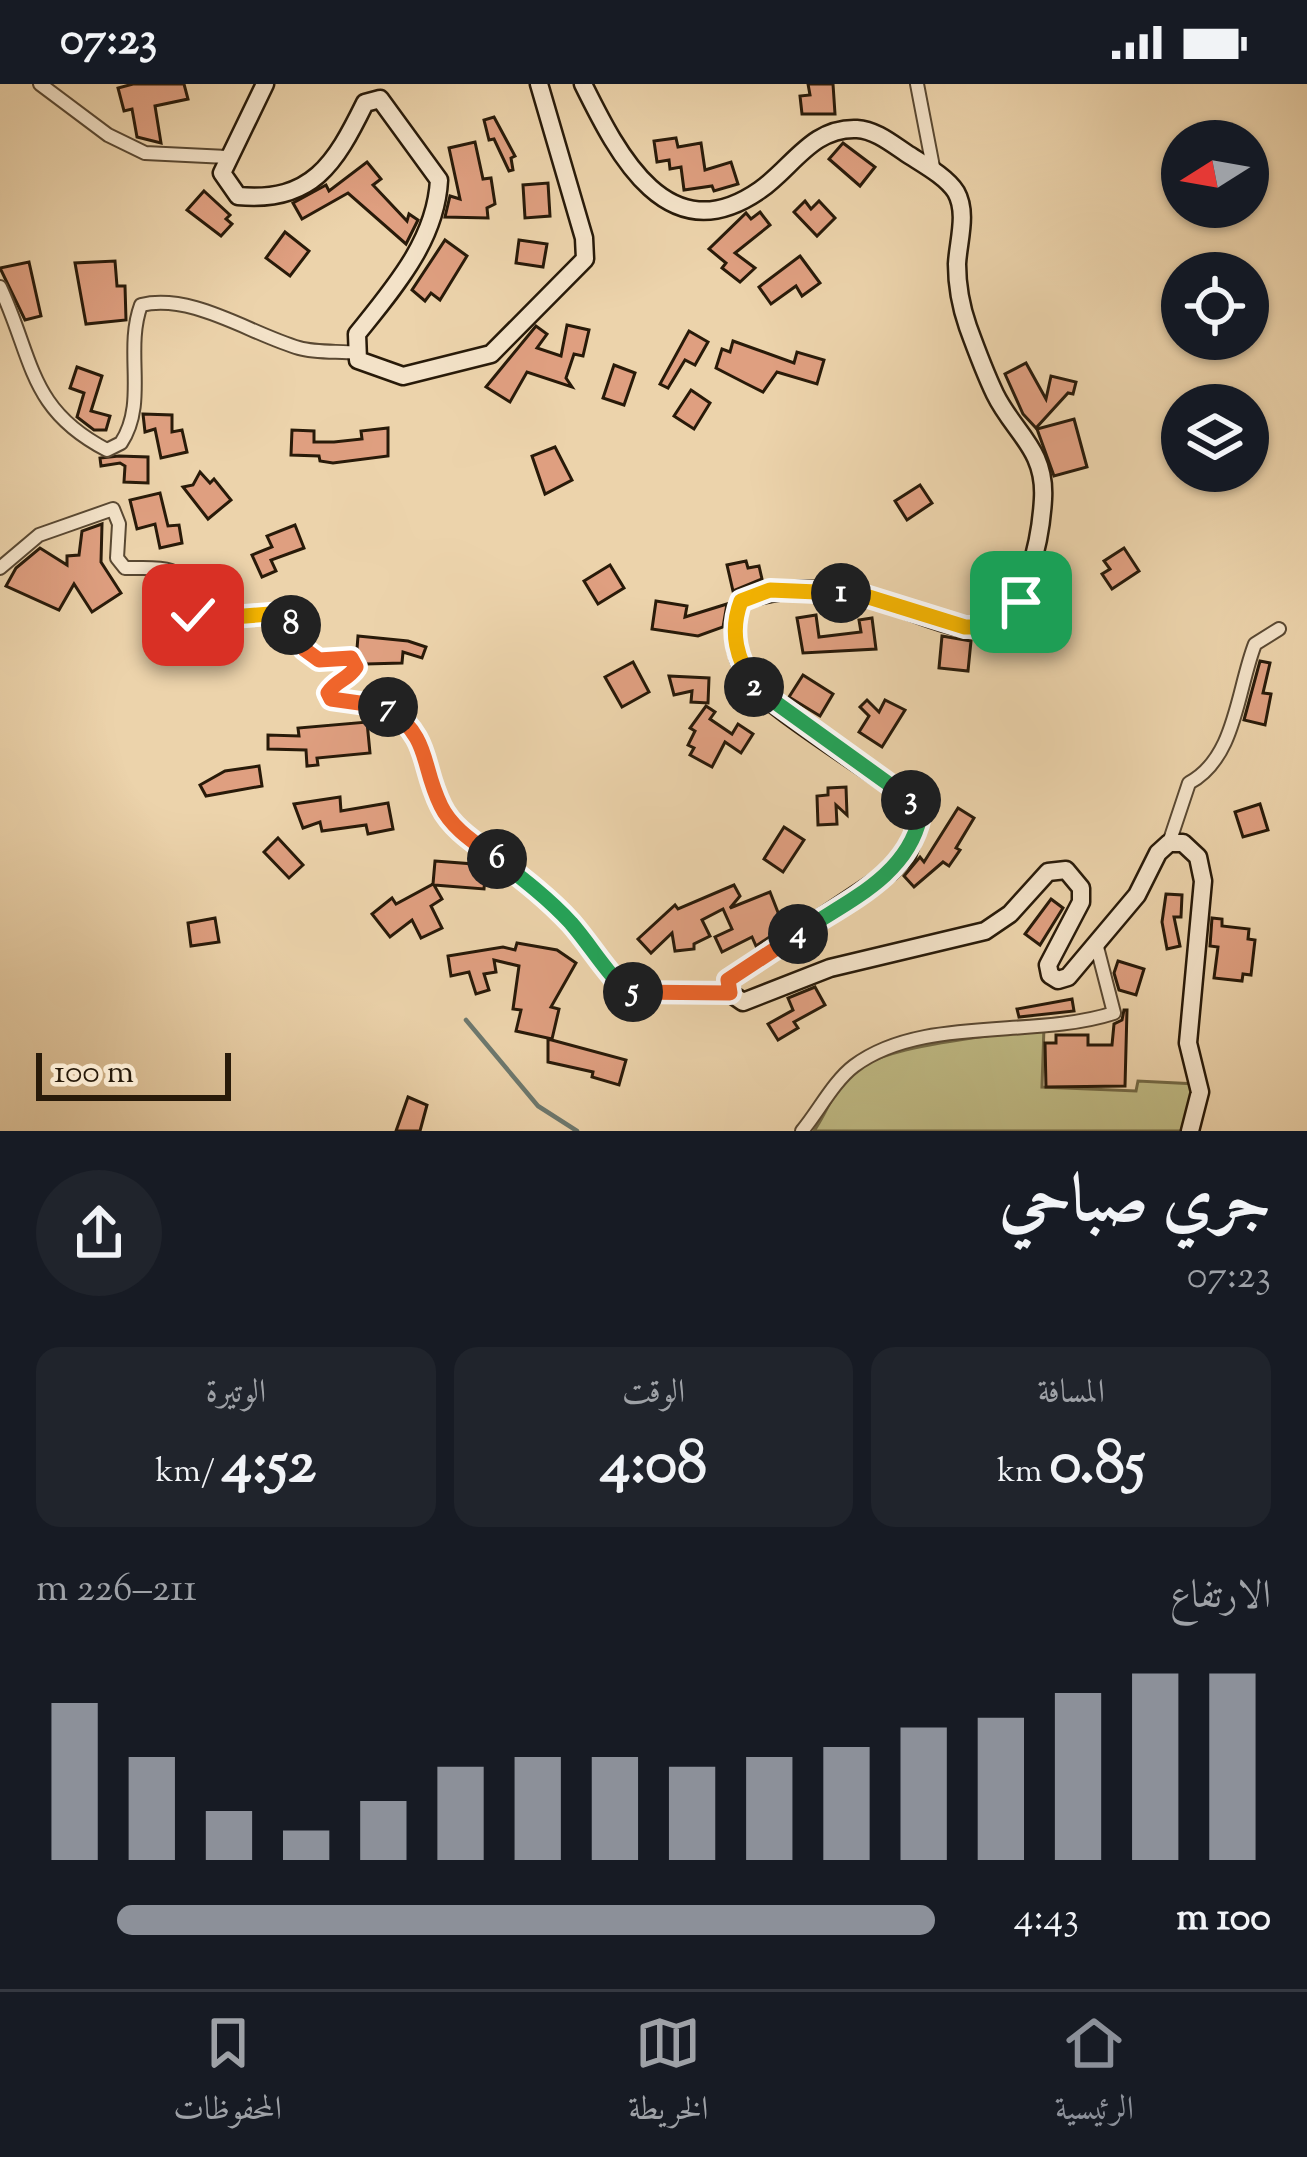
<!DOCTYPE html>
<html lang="ar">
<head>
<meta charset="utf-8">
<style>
	:root { --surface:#171b24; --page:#20242c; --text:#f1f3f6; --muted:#9ea1a6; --line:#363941; --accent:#8c9099 }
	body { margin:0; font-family:"Sorts Mill Goudy",Amiri,serif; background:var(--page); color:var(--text); direction:rtl; height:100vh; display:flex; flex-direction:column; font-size:45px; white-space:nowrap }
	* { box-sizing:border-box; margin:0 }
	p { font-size:39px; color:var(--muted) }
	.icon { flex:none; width:66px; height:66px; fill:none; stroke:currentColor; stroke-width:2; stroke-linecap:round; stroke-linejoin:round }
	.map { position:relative; height:1047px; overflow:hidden; direction:ltr }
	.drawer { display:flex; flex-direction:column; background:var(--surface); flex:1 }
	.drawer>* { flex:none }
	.needle { width:78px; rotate:259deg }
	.buttons { position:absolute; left:1161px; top:36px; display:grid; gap:24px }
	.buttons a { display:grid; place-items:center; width:108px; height:108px; border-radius:50%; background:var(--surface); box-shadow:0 3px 9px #0004; font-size:60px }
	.scale { position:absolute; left:36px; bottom:30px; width:195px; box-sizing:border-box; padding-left:12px; border:6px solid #281a09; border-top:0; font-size:33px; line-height:42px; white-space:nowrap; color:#281a09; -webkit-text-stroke:9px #f3e2c8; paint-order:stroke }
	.pin { position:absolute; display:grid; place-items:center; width:102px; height:102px; color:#fff; margin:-51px; border-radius:24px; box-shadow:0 6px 18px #0006 }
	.km { position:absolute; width:60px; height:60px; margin:-30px; border-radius:50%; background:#222; color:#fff; font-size:33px; line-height:60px; text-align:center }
	.round { display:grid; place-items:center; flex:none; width:126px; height:126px; border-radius:63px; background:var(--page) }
	.summary { display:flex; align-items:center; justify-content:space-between; height:204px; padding:0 36px }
	h1 { font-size:66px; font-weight:700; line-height:90px }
	.figures { display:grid; grid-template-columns:repeat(3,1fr); gap:18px; height:204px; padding:12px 36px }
	.figures div { display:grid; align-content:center; border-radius:24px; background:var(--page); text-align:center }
	.figures b { font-size:60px; font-weight:700 }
	.figures small { font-size:33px; font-weight:400 }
	.figures p { font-size:33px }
	.chart { height:336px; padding:24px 36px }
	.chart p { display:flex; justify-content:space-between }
	.chart svg { width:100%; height:216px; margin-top:12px; stroke:var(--accent); stroke-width:6 }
	ul { padding:0 36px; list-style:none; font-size:39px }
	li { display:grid; grid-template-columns:192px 144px 1fr; align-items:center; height:90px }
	li i { height:30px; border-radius:15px; background:var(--accent) }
	.status { display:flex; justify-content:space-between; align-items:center; height:84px; padding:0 60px; background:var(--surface); direction:ltr }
	.status svg { height:33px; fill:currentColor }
	.tab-bar { display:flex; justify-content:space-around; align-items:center; height:168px; border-top:3px solid var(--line); background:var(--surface); font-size:33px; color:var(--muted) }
	.tab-bar a { display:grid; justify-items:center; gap:6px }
	.tab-bar .active { color:var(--accent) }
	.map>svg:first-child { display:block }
	.green { fill:#bfba84; stroke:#746a46; stroke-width:3 }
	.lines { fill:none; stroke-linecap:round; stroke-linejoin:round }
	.stream { stroke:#6d786e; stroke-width:4.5 }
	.building { fill:#df9f80; stroke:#281a09; stroke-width:3 }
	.street-casing { stroke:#594832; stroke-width:16 }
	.secondary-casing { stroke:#281a09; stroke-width:21 }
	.street { stroke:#f3e2c8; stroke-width:12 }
	.secondary { stroke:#f3e2c8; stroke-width:16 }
	.split-1-casing { stroke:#fff; stroke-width:24 }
	.split-2-casing { stroke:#fff; stroke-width:24 }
	.split-3-casing { stroke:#fff; stroke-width:24 }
	.split-4-casing { stroke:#fff; stroke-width:24 }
	.split-5-casing { stroke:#fff; stroke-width:24 }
	.split-6-casing { stroke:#fff; stroke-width:24 }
	.split-7-casing { stroke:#fff; stroke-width:24 }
	.split-8-casing { stroke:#fff; stroke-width:24 }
	.split-9-casing { stroke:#fff; stroke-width:24 }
	.split-1 { stroke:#f5b400; stroke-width:15 }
	.split-2 { stroke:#f5b400; stroke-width:15 }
	.split-3 { stroke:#22a559; stroke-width:15 }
	.split-4 { stroke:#22a559; stroke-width:15 }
	.split-5 { stroke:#f0652b; stroke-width:15 }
	.split-6 { stroke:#22a559; stroke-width:15 }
	.split-7 { stroke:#f0652b; stroke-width:15 }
	.split-8 { stroke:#f0652b; stroke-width:15 }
	.split-9 { stroke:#f5b400; stroke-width:15 }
</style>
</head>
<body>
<div class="status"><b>07:23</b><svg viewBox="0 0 49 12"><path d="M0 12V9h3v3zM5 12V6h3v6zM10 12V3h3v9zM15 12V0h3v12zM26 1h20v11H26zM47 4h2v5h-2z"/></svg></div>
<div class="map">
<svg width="1307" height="1047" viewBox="0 0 1307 1047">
	<rect width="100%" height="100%" fill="#ecd3ab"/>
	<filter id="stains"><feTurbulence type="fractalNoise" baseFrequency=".00167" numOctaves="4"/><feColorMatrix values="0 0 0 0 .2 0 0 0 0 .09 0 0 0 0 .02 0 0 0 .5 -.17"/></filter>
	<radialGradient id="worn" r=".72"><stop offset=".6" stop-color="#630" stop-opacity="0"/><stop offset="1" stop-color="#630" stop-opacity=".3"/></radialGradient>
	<path class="green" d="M1044,943L1042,1003L1136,1007L1138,997L1196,1000L1189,1039L1180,1047H814C825,1031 832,1012 843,997C873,958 995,954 1044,943Z"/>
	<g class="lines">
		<polyline class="stream" points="466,936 538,1022 577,1047"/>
	</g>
	<g class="building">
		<polygon points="133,0 184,0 188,15 155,22 161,59 137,53 132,25 124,27 118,4"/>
		<polygon points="808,0 833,0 835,30 802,30 800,12 810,11"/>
		<polygon points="494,33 515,72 511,74 513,86 509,87 494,55 489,56 484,36"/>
		<polygon points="676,54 678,63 701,59 705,86 731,78 738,100 714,107 712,102 684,106 681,83 670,85 669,76 657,78 654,57"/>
		<polygon points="475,58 483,95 491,94 495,120 487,124 488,134 445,133 450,112 460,115 449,64"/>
		<polygon points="843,59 875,83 860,102 829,75"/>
		<polygon points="367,78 381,95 373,101 407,137 409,130 418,136 406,160 348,109 302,135 293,119 326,101 329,107"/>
		<polygon points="548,99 550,132 525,134 523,101"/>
		<polygon points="204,107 230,131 226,135 232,140 221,152 187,126"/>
		<polygon points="805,117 811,125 819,117 835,134 817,152 794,128"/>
		<polygon points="760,128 770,141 735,169 755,184 740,198 722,184 726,179 709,165 746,129 751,135"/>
		<polygon points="285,148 309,167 290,192 266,174"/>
		<polygon points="445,156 467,172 440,216 431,209 425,217 412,206"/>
		<polygon points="519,156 547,160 543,183 516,179"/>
		<polygon points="800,172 820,199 802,212 796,202 771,220 759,203"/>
		<polygon points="115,177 117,202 125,202 126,236 86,240 75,179"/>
		<polygon points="29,178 41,232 25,236 0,184"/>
		<polygon points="567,241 589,246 583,272 574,270 566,294 572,303 527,288 510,318 486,303 536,242 547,250 537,264 561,272"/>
		<polygon points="689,247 708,258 695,281 685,276 668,304 660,300"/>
		<polygon points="733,257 794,279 797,268 824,276 817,300 777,288 763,308 745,299 716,284 722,265 730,268"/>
		<polygon points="1026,279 1046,315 1051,292 1076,298 1073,310 1068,309 1036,344 1023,330 1005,290"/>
		<polygon points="614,281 635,289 624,321 603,314"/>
		<polygon points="77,283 102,292 91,327 110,332 106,346 94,346 77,333 84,309 70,304"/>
		<polygon points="691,306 710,319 694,345 674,332"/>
		<polygon points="143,330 172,331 172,348 182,346 187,368 161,374 155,345 145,348"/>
		<polygon points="1074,335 1087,383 1054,392 1037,345"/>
		<polygon points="388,344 388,372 333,379 320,377 319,372 291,371 292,346 314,347 314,358 334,358 362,355 361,347"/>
		<polygon points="555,363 572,396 545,410 532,372"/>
		<polygon points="119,372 148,373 148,399 124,398 125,382 120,379 101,382 100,374"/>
		<polygon points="200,388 210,399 214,395 231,416 208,435 183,403 193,401"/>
		<polygon points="920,401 932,419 907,436 895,417"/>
		<polygon points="160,409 168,442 179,441 182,459 160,464 155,440 137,445 130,416"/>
		<polygon points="102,440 101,478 121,509 92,528 74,500 59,526 6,502 16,484 40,464 67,481 67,472 79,471 82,447"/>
		<polygon points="295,441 304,464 271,476 276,487 262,493 252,471 272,463 267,452"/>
		<polygon points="1124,464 1139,487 1112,505 1102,490 1110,485 1104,477"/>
		<polygon points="746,477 748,484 759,482 762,495 733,507 727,481"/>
		<polygon points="610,481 624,504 598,520 584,497"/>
		<polygon points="656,517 687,522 685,533 727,520 723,543 698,552 652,545"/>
		<polygon points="816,531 819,553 861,548 859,536 872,534 876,565 803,569 797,534"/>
		<polygon points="358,552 408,557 426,563 422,574 403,568 402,579 366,580 357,565"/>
		<polygon points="942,552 971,557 968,587 939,584"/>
		<polygon points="1260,577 1270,579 1263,609 1271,610 1265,641 1244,636"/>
		<polygon points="633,578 649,608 622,623 605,593"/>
		<polygon points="803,591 833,610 820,632 789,613"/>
		<polygon points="669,592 709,594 708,619 691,618 692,607 674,611"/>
		<polygon points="867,616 879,628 885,616 905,626 882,663 859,648 869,632 860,623"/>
		<polygon points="706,622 715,628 710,635 732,650 738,640 753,650 741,669 725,658 712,683 690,671 694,664 688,661 695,647 690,644"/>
		<polygon points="367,638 370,669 317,674 318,681 307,682 306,666 268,665 268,651 299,652 298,644"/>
		<polygon points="259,682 262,702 206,712 200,701 225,687"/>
		<polygon points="846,703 847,731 836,721 837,740 818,741 817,712 828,711 828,704"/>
		<polygon points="340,713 341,727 388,719 393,745 368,750 366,741 322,747 320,738 303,744 294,720"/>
		<polygon points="1260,720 1268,746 1243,753 1235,728"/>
		<polygon points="958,724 974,734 956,764 960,766 949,782 943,778 914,803 904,792 920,773 924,778"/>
		<polygon points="784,743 804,756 783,788 764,775"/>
		<polygon points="278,754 303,781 289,794 264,768"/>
		<polygon points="435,777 486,781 484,805 434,801 442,815 431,822 442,844 421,854 412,836 390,853 372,830 392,814 396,820 433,800"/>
		<polygon points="734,801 740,812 730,824 770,808 781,836 801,823 805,829 756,862 752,853 722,868 715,853 732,845 723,825 702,836 710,852 694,860 694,865 675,867 672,849 651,869 638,855 675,821 678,825"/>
		<polygon points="1166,810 1182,811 1181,833 1174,833 1180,862 1167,865 1162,838"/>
		<polygon points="1051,815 1063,824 1040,861 1025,850"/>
		<polygon points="215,834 219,858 191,862 188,839"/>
		<polygon points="1212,834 1222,835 1222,842 1249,845 1248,855 1255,856 1251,891 1243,890 1242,897 1214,894 1218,863 1210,862"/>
		<polygon points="517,859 557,866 576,879 551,923 559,925 552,955 516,947 521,926 513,925 519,882 494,876 496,888 484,890 489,906 476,910 469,888 451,892 448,872 503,863 515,866"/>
		<polygon points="1118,877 1144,885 1136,911 1119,906 1114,889"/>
		<polygon points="815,903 825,921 794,938 798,944 778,956 768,940 793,926 788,914"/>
		<polygon points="1072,915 1074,927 1019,933 1017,925"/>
		<polygon points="1124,926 1127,926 1125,1002 1046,1003 1045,959 1056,959 1056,951 1088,951 1088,961 1112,961 1114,940 1122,936"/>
		<polygon points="548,955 626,976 619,1001 592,993 593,988 548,978"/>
		<polygon points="408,1013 427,1021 420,1047 396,1047"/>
	</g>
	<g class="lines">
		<defs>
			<g id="street">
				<polyline points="40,0 108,51 145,69 227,73"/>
				<polyline points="917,0 934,88"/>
				<path d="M0,203C34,276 28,325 107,366L121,359C148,318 124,267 141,221C193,209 250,250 299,264C316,269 339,267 357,269"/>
				<path d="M0,484L39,451L113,425L119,440L117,474L125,484C158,485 175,479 198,507L193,531L207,535L283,529L304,565L319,576L351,574L356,583L350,593L335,598L328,609L331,615L389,623L416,647L441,723L458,745L535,804L572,840L627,908L730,909"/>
				<path d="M1169,759L1189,699C1236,674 1237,606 1255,560L1279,545"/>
				<path d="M802,1047C818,1028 834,997 854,982C922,931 1034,955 1114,929L1097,863"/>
			</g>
			<g id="secondary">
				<path d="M265,0L222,89L238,112C312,119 335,80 365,19L380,15L439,96C436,156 394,204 357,250L358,276L403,292L491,270L585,175L584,154L539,0"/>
				<path d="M583,0C618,71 668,170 760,106C793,83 812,43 857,45C875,46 891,59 906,69C921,79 946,92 956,108C968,129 958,158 957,180C957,201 961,223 968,243C976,265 985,289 995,310C1014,349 1046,365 1043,415C1041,451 1027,530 989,543C957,553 892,516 858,510C820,504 777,503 741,517C731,545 734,572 750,598C765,621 883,695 912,717L920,733L907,771L890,788L728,896L730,909L743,918L830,884L985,847L1010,830L1048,788L1066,786L1081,804V818L1048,881L1050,891L1058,896L1068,893L1137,811L1158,769L1169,759H1183L1198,773L1203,797L1188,959L1200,1008L1190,1047"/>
			</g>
		</defs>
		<use href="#street" class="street-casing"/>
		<use href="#secondary" class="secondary-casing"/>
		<use href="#street" class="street"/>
		<use href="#secondary" class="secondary"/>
	</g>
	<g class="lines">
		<defs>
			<polyline id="split-1" points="841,509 859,510 965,543 989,543 1021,518"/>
			<path id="split-2" d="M754,603C737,574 729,549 741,517L770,506L841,509"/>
			<polyline id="split-3" points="754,603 911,716"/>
			<path id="split-4" d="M798,850C845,818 907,793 920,733L911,716"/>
			<polyline id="split-5" points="633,908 730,909 728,896 798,850"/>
			<path id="split-6" d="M497,775C523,795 549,815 571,839C591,862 605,887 627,908H633"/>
			<path id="split-7" d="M388,623C432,657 420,679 441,722C452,745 477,760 497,775"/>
			<path id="split-8" d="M291,541L304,565L319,576L351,574L356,583C348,596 336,596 328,609L331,615L388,623"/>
			<polyline id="split-9" points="193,531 207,535 283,529 291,541"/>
		</defs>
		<use href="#split-1" class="split-1-casing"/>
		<use href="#split-2" class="split-2-casing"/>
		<use href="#split-3" class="split-3-casing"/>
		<use href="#split-4" class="split-4-casing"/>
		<use href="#split-5" class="split-5-casing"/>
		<use href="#split-6" class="split-6-casing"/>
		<use href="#split-7" class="split-7-casing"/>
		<use href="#split-8" class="split-8-casing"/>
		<use href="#split-9" class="split-9-casing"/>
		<use href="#split-1" class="split-1"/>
		<use href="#split-2" class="split-2"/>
		<use href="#split-3" class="split-3"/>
		<use href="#split-4" class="split-4"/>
		<use href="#split-5" class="split-5"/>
		<use href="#split-6" class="split-6"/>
		<use href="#split-7" class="split-7"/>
		<use href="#split-8" class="split-8"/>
		<use href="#split-9" class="split-9"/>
	</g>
	<rect width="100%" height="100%" filter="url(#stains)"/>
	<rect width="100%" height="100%" fill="url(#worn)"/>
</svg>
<div class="buttons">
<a><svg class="needle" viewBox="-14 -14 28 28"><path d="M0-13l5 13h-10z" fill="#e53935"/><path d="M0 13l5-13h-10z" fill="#9ea1a6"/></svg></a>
<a><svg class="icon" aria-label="locate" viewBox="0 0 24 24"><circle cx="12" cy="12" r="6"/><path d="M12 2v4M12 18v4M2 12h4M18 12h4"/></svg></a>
<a><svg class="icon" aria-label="layers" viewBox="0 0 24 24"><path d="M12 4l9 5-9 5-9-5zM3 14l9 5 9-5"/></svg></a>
</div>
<div class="scale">100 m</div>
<div class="pin" style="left:1021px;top:518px;background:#1e9e55"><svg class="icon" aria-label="arrive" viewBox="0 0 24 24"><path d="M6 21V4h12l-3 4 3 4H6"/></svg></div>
<div class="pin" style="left:193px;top:531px;background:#d93025"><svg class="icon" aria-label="check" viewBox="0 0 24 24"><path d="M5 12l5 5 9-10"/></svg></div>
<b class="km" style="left:841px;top:509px">1</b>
<b class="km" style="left:754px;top:603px">2</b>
<b class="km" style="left:911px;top:716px">3</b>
<b class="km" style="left:798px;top:850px">4</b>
<b class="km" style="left:633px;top:908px">5</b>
<b class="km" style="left:497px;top:775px">6</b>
<b class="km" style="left:388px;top:623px">7</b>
<b class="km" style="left:291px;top:541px">8</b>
</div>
<section class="drawer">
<div class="summary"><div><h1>جري صباحي</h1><p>07:23</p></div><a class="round"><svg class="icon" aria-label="share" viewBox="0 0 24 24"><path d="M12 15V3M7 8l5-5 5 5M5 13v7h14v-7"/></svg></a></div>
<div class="figures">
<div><p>المسافة</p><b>0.85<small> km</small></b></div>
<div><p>الوقت</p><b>4:08</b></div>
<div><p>الوتيرة</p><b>4:52<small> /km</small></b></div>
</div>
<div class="chart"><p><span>الارتفاع</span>211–226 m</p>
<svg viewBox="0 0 160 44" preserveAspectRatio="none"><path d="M5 44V12M15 44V23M25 44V34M35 44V38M45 44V32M55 44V25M65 44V23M75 44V23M85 44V25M95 44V23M105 44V21M115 44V17M125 44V15M135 44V10M145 44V6M155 44V6"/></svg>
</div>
<ul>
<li><b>100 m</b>4:43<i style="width:91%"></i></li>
</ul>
</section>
<nav class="tab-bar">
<a class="active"><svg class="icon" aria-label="home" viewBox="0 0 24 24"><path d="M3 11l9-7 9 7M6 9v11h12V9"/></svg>الرئيسية</a>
<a><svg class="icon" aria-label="map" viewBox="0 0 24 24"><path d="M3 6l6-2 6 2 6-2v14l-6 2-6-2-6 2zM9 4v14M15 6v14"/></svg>الخريطة</a>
<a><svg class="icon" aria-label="saved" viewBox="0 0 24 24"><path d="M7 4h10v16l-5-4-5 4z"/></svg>المحفوظات</a>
</nav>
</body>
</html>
